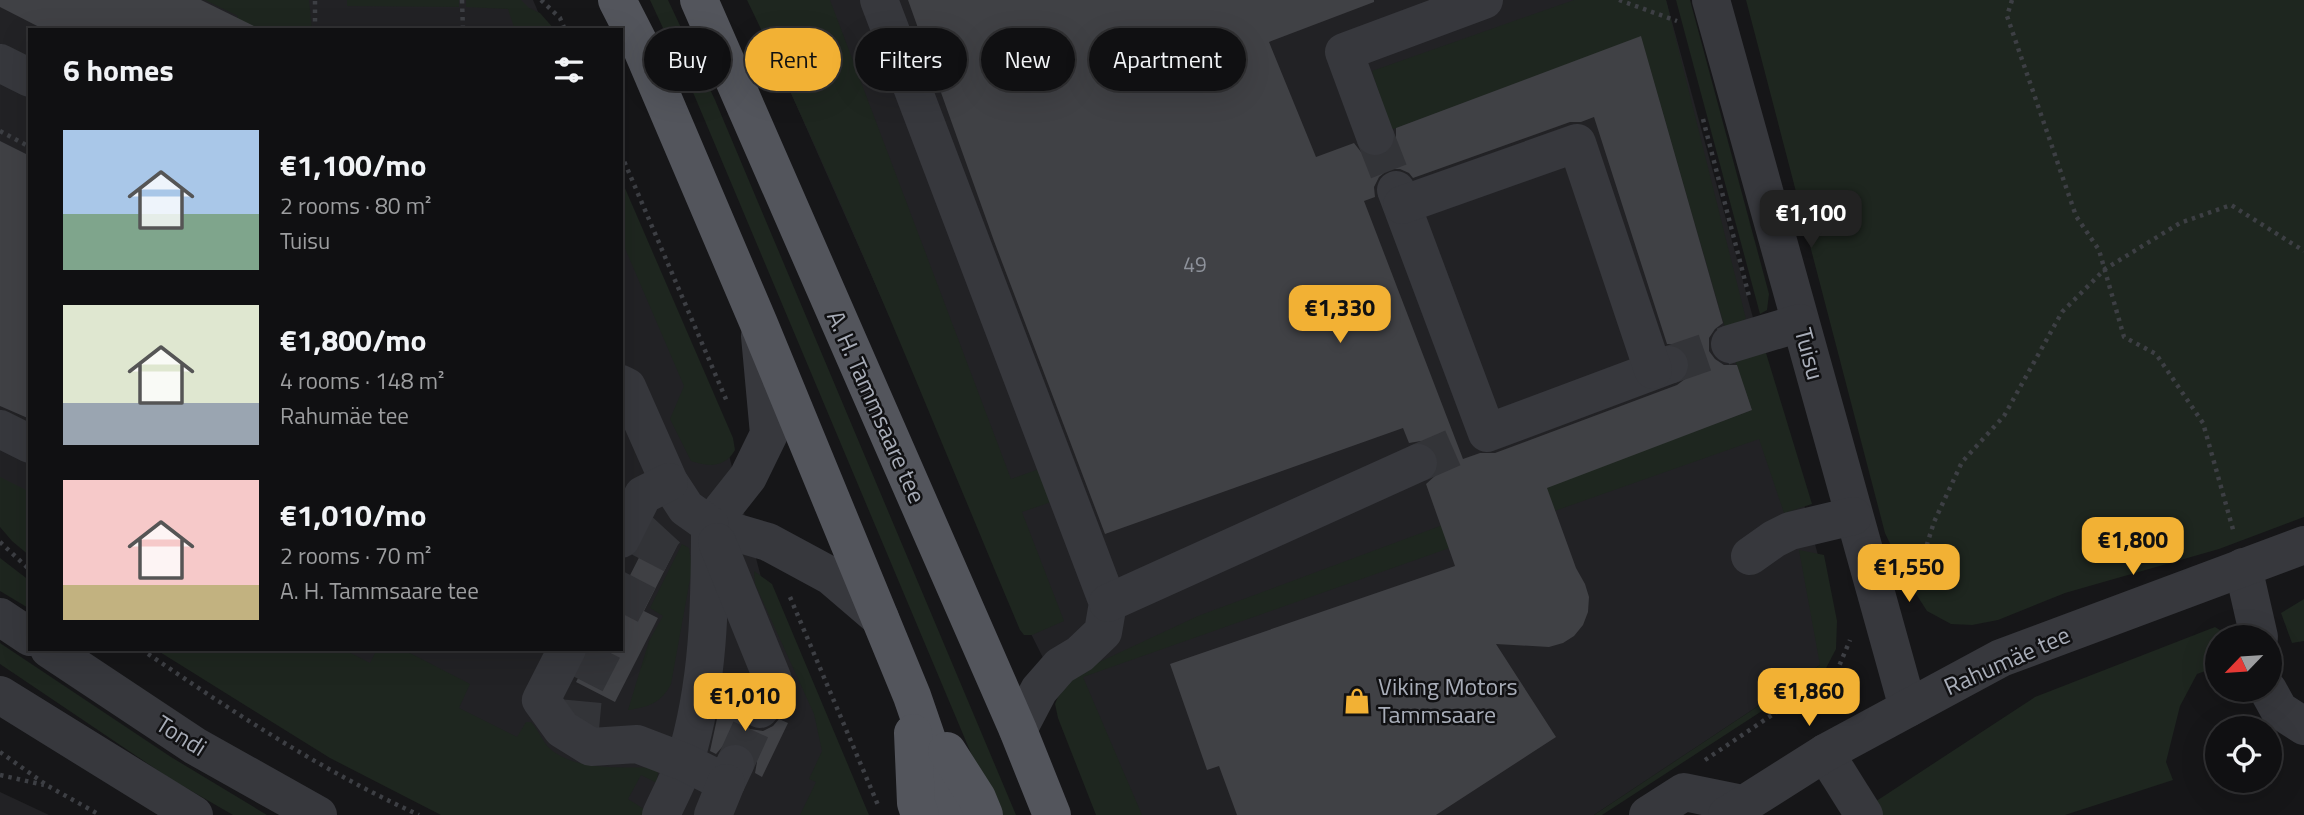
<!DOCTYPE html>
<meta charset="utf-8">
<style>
body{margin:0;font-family:"Titillium Web",sans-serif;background:#1e1e20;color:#f1f3f6;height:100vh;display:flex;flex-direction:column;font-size:26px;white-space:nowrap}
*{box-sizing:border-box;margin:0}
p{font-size:23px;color:#9c9d9f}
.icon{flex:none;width:38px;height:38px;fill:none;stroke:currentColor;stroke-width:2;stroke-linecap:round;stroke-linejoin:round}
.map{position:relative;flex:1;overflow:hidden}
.panel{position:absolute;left:28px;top:28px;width:595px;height:623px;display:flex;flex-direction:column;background:#101012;border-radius:0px;box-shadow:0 7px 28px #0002,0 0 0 2px #303032}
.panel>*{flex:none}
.top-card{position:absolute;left:644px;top:28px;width:665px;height:63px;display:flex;gap:14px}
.needle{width:46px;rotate:245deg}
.fabs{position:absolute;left:2205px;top:625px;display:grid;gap:14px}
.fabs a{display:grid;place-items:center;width:77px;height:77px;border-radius:50%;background:#101012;box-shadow:0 7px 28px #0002,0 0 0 2px #303032;font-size:35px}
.price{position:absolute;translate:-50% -60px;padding:0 16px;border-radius:14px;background:#f2b134;color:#111;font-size:23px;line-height:46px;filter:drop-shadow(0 2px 4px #0008)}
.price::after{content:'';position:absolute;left:50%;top:42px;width:21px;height:16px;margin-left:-10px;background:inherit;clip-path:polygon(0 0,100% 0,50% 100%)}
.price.active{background:#222;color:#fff}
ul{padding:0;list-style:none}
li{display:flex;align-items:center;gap:21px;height:175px;padding:0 35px}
li span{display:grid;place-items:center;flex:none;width:196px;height:140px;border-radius:0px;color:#555}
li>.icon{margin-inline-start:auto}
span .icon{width:84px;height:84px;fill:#fffc;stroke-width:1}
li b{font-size:30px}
h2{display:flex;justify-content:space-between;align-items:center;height:84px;padding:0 35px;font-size:30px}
.pill{padding:0 24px;border-radius:32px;background:#101012;box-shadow:0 7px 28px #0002,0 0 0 2px #303032;font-size:24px;line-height:63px}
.pill.active{background:#f2b134;color:#111}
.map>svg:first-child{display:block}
.built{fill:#222225}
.green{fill:#1e261f}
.building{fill:#404145;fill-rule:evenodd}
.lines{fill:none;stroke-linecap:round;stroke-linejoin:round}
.minor-tunnel{stroke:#333438;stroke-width:38;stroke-dasharray:38 19;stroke-linecap:butt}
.path{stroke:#3d3f44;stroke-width:4.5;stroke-dasharray:3.5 5;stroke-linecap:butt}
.minor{stroke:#37383d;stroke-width:38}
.major{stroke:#53555c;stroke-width:38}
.labels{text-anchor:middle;stroke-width:5;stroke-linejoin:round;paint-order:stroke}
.number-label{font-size:21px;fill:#8e929b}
.street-label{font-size:24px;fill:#a8adb8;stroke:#111113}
.poi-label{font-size:24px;fill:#a8adb8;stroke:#111113;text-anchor:start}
</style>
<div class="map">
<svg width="2304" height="815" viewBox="0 0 2304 815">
<rect width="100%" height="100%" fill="#161618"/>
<g class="built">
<path d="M0,0H533L546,30H30V520L0,501Z"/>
<path d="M750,0H1666L1827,588L1820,665L1594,815H1122L1021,614Z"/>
<path d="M621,202L725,440L762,581L849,787L824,815H498L235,649H621Z"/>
<path d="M0,792L49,815H0Z"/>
</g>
<g class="green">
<path d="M205,0H309L312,30L233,28L238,16Z"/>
<path d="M347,0H459V7L347,6Z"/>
<path d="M466,0H521L529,8L540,13L555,30H515L508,9L466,7Z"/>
<path d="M650,0H668L715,100L1016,815H997L695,97Z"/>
<path d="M747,0H830L1011,479L1042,468L1054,501L1022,512L1064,621L1032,635H1024L1020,630C931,419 847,206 747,0Z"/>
<path d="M1574,0H1666L1746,319L1725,328L1641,37L1391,130L1372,71Z"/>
<path d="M1676,0H1690L1769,294L1767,310L1760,314Z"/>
<path d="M1746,0H2304V517L2219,549L2065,593L1998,620L1972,625L1951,624L1927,611L1907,580L1885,533Z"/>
<path d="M621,179L733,438L735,450C725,468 708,467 691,461L670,419L684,386L621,239Z"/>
<path d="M1766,353L1812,504L1784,513L1759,439L1083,677L1142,815H1096L1058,718L1055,704L1058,697L1080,671L1198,616L1752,410L1734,358Z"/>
<path d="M0,477L30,492V556L12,541L0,527Z"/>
<path d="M682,544L689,548L692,568L671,684C661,703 649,707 628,710L649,641L663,616L650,608Z"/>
<path d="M1799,550L1824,555L1837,621L1836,649L1825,670L1602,815H1594L1820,665Z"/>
<path d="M0,558L30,581V609L0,591Z"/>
<path d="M754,571L772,584L869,815H800L816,782L809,779L822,751L814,714L755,584Z"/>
<path d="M2304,599V641L2292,643L2281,613Z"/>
<path d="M2215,627L2231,637H2217V667L2197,674L2180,706L2166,762L2173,780L2065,815H1855L2035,697Z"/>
<path d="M0,643L171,757L267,815H233L169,778L0,664Z"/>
<path d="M155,649H343L370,663L377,649H402L470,684L459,708L517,737L526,722H531C539,730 544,746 554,752C584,772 621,766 655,768L658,772L657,783L641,775L628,799L647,811L644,815H441L330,758Z"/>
</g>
<g class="building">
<path d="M0,0H201L262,30H45L0,7Z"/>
<path d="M908,0H1374V2L1269,42L1316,157L1354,143L1361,152L1371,157L1383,156L1391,150L1396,140V128L1641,36L1723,323L1715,329L1709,338V351L1715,359L1724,365H1737L1752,410L1547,488L1576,568L1585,584L1589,597L1588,612L1583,625L1574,636L1563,643L1549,647L1496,644L1556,737L1436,815H1237L1219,766L1207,770L1170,664L1455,566L1426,484L1436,475L1440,464L1438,455L1430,445L1421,441L1409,443L1403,428L1105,534L994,241ZM1594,117L1667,344H1673L1683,349L1690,358V369L1685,379L1677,385L1495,453H1480L1463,459L1364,201L1375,197L1374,187L1379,177L1389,169H1400L1409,173L1413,178L1570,122H1581Z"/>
<path d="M0,141L30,156V419L0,406Z"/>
<path d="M653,530L679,542L644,611L658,618L615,702L576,682L593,649H621V593Z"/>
<path d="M723,691L740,699L738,712L743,722L750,729L763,731L773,726L779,719L788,723L762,777L755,773L757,762L753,751L745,745L733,742L723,746L716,754L710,751Z"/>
</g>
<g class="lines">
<g class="minor-tunnel">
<path d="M1375,136L1396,190"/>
<path d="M1669,365L1730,344"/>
<path d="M1418,463L1457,446"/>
<path d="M621,613L662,534L686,508"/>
<path d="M579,739L584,686L603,649"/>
<path d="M735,764L760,709"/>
</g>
<g class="path">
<path d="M462,0L463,30"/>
<path d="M541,0L560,18L565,30"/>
<path d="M1619,0L1677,21"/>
<path d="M2012,0L2007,16L2076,216L2099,250L2124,337L2156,354L2203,423L2234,533"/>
<path d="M315,30V0"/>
<path d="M1703,119L1750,300"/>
<path d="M0,131L30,147"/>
<path d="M621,154L728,404"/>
<path d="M0,542L30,570"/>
<path d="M1914,586L1934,522L1962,462L2004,416L2062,312L2105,269L2180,223L2231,205L2304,251"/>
<path d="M790,597L878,805"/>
<path d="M141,649C230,710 320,770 419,815"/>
<path d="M1819,706L1809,690L1837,671L1850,640"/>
<path d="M0,752L48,786L100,815"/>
<path d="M1705,760L1809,690"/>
<path d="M0,775L44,785"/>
</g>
<g class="minor">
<path d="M879,0L1108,603L1103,632L1080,654L1060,666L1039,690L1018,730"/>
<path d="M1711,0L1908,708"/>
<path d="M0,63L30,78"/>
<path d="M1375,136L1344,52L1484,0"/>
<path d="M1396,190L1487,433L1669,365"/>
<path d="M1402,205L1577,143L1653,370"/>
<path d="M760,336L769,434L748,477L710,525L768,542L831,576L880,618"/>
<path d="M1730,344L1800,323"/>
<path d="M621,384L627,387L669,482L686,508L710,525C710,604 709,684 685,761C679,779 669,797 661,815"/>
<path d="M0,429L30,444"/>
<path d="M621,539L643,495L669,482"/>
<path d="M717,542L773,680L760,709"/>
<path d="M1750,556L1774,539L1790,531L1853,516"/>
<path d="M2243,567L2259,637"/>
<path d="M1108,603L1418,463"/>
<path d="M0,617L30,637"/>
<path d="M49,649L195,746L318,815"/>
<path d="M567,649L541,700L562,729L591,747L637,744L684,762L726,783L735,764"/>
<path d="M2268,690L2279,710L2304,726"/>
<path d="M0,695L194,815"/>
<path d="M1825,753L1864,815"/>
<path d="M713,815L726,783"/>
<path d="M1648,815L1684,792L1743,804"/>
<path d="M1727,815L1825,753L2001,658L2304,545"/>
</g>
<g class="major">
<path d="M617,0L641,47L759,324L912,696L953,815"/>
<path d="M699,0L1018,730L1052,815"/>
<path d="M913,733L916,803L920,815"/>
<path d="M947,751L977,798L984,815"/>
</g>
</g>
<defs>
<g id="shop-bare" transform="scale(2.1)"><path d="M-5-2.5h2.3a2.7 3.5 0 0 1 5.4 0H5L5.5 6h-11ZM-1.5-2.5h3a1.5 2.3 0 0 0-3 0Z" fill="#f2b134" stroke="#111113" stroke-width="2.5" paint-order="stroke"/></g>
</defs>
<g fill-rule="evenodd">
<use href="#shop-bare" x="1357" y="701"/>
</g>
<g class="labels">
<g class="number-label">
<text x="1195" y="272">49</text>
</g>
<g class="street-label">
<text transform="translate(1809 354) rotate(75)" y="8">Tuisu</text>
<text transform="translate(876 407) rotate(66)" y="8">A. H. Tammsaare tee</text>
<text transform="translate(2007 661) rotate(-24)" y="8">Rahumäe tee</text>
<text transform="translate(181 736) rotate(32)" y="8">Tondi</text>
</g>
<g class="poi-label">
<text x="1378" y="695">Viking Motors<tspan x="1378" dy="28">Tammsaare</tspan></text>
</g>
</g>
</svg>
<div class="fabs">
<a><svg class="needle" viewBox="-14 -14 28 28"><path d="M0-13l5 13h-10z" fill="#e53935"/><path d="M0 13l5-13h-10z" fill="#9c9d9f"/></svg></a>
<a><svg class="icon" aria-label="locate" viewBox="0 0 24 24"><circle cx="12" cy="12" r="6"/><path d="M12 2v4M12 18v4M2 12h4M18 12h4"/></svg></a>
</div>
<b class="price active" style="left:1811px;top:250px">€1,100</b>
<b class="price" style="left:1340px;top:345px">€1,330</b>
<b class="price" style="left:2133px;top:577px">€1,800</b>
<b class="price" style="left:1909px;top:604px">€1,550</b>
<b class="price" style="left:1809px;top:728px">€1,860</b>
<b class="price" style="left:745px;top:733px">€1,010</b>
<div class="top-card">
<a class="pill">Buy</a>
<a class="pill active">Rent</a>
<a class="pill">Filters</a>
<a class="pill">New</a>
<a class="pill">Apartment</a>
</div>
<section class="panel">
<h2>6 homes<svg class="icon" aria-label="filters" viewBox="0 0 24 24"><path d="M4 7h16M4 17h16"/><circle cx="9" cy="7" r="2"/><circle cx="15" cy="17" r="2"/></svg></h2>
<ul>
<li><span style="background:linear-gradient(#a9c7e8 60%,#7fa58c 0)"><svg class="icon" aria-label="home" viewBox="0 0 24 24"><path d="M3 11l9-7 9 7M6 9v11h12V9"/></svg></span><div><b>€1,100/mo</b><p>2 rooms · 80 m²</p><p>Tuisu</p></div></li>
<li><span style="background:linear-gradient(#dfe7d0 70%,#9aa5b1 0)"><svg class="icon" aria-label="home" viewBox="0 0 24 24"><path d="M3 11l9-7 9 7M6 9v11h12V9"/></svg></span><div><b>€1,800/mo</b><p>4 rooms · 148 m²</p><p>Rahumäe tee</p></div></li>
<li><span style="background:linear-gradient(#f6c9c9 75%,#c2b280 0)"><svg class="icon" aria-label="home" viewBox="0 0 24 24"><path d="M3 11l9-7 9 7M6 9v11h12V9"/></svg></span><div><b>€1,010/mo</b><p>2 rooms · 70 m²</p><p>A. H. Tammsaare tee</p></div></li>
</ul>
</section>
</div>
